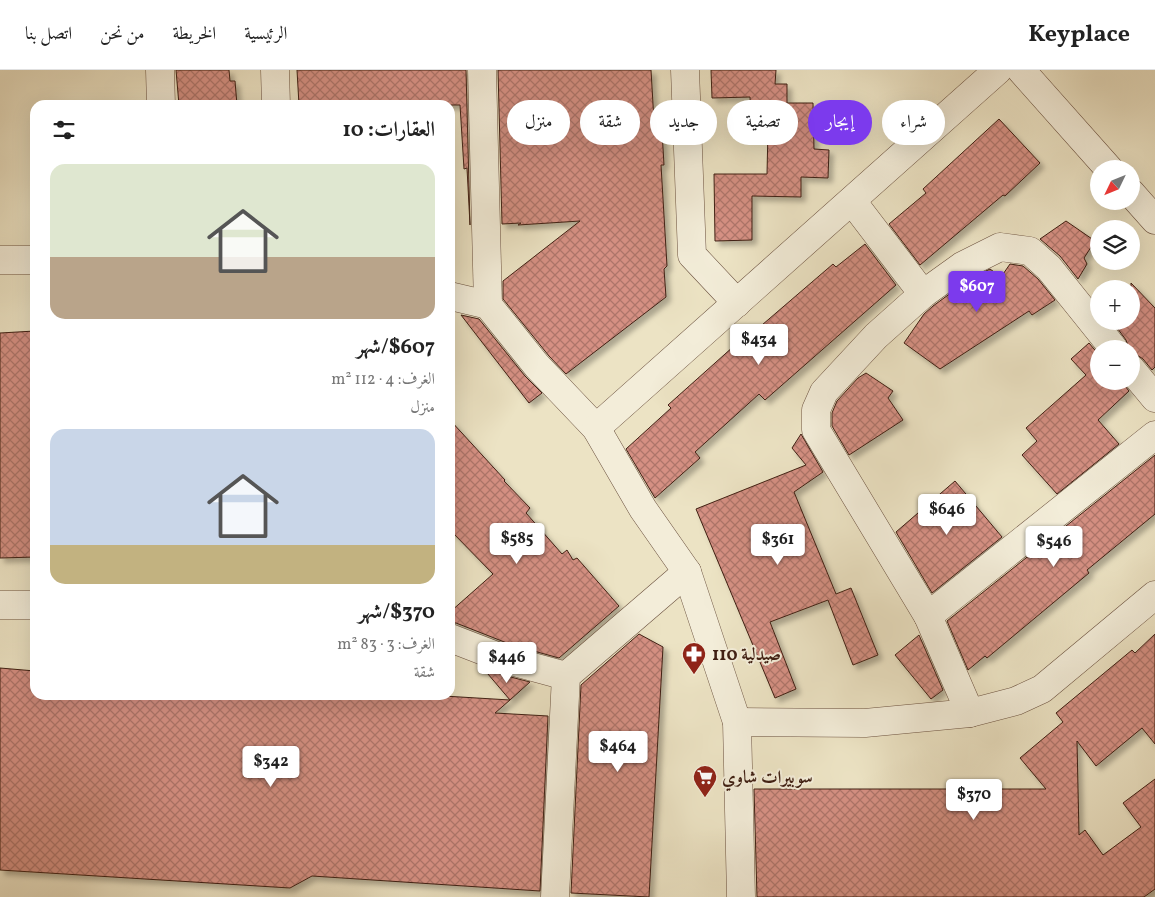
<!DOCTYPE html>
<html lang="ar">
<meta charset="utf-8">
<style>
body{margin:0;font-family:Vollkorn,Amiri,serif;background:#f6f6f6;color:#222;direction:rtl;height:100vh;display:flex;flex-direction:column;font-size:19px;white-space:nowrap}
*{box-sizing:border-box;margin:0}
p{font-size:16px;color:#767676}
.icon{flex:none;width:28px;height:28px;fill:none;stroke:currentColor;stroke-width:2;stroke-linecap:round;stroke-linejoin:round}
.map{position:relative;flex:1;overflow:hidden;direction:ltr}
.side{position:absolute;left:30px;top:30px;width:425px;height:600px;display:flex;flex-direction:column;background:#fff;border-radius:15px;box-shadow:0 5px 20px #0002;direction:rtl}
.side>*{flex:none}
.hud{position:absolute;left:470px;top:30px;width:475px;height:45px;direction:rtl;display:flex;gap:10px}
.needle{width:32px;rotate:227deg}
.buttons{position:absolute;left:1090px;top:90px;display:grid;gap:10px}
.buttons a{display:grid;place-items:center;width:50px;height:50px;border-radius:50%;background:#fff;box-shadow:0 5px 20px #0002;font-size:25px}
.price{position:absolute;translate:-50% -42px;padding:0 11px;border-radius:5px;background:#fff;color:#222;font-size:16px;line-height:32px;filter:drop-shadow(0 1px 2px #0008)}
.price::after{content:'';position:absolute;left:50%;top:30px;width:15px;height:11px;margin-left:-8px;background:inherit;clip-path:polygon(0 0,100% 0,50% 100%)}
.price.on{background:#7c3aed;color:#fff}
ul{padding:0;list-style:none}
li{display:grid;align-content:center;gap:10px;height:265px;padding:0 20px}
li span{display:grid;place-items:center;height:155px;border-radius:15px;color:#555}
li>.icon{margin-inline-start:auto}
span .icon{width:90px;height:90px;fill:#fffc;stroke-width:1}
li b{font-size:21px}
h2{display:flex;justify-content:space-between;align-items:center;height:60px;padding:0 20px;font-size:21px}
.chip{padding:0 18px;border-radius:22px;background:#fff;box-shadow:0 5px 20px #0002;font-size:18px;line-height:45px}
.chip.on{background:#7c3aed;color:#fff}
header{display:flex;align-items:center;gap:30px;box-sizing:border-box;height:70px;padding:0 25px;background:#fff;border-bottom:1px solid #e0e0e0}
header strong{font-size:24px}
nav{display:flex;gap:28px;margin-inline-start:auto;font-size:18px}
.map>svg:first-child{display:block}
.building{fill:url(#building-cross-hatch);stroke:#402013;filter:url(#shadow)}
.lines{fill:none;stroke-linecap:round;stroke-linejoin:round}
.minor-casing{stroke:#6b513f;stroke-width:29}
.minor{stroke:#f3edd9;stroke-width:28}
.labels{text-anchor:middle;stroke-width:4;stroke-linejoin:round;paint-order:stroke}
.poi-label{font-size:18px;font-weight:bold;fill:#402013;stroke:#f3edd9;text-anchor:start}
</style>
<header>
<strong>Keyplace</strong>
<nav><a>الرئيسية</a><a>الخريطة</a><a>من نحن</a><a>اتصل بنا</a></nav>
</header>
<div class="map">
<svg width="1155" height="827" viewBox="0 0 1155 827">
<defs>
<pattern id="building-cross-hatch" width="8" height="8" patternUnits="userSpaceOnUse" patternTransform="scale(1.25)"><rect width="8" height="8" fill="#d59083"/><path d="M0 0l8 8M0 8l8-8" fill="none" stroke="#ae756a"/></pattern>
<filter id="shadow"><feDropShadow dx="4.5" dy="4.5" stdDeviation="2.5" flood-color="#0004"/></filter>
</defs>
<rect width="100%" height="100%" fill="#ece3c4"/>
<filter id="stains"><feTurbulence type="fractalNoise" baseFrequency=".004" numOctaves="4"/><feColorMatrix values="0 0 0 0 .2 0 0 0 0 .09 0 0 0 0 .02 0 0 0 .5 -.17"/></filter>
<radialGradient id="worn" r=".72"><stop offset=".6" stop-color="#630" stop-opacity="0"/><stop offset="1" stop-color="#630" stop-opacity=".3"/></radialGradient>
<g class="building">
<path d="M176,0H229L230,11H235L237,35H179Z"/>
<path d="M297,0H466L470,155L467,98L464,99L460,35H299Z"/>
<path d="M498,0H651L654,51L662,61L664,95H661L667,196L664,199L666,227L566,304L549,286L503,229V211L580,151L518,155L521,153L502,154Z"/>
<path d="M711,0H776L775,14H787V33H813L814,79L829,80L828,108L801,107V127L752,126V170L715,171L714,104H767L768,59H751L750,27L712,28Z"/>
<path d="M999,49L1040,93L1005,126L1003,125L920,195L889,154L926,123L923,119Z"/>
<path d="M1066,151L1095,171L1084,188L1087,194L1078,209L1060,186L1040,169Z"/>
<path d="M865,174L896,215L765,330L759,324L695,382L700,388L655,428L626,379L671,338L668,335L753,259L755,261L833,194L836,197Z"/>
<path d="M1010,194L1023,196L1038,209L1055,230L1032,245L1029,241L940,299L904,273L924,244L933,236L970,209L990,199L1001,207Z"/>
<path d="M1131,213L1155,238V297L1152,300L1143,289L1137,285L1131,284V279H1129L1126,270L1112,251H1131Z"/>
<path d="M461,245L479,249L525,306L542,323L529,333Z"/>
<path d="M35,261V487L0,488V263Z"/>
<path d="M1089,273L1099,285V311H1121L1129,321L1098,350L1119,374L1057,424L1022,385L1037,371L1026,358L1086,305L1071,289Z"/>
<path d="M866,303L893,321L888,328L903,350L849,385L832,356V343L837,331L858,308Z"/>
<path d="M450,350L505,410L504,411L530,438L526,443L562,484L567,480L573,490L577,488L619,536L559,588L512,575L456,553H450V542L493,504L450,460Z"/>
<path d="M801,364L823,402L794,422L836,524L851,518L878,585L853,595L828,530L770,552L796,619L775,628L696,439L806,395L792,378Z"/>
<path d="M1155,385V444L1087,500L1089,503L987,588L985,586L968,600L947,551Z"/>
<path d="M955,411L1002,467L932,523L896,462Z"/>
<path d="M639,564L663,577L649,827L571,823L581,615Z"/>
<path d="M1155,564V674L1142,658L1096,696L1077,671L1079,765L1085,760L1103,785L1141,757L1123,733L1155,709V819L1144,827H757L754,719H1046L1020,688L1063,652L1056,643L1132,580L1135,583Z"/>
<path d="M919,565L943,620L931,629L895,585Z"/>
<path d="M482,597L503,605L530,612L510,630Z"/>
<path d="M0,598L35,601V625H427L510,630L495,643L548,646L540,821L312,806L290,818L0,800Z"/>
</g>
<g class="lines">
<g class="minor-casing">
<g id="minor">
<path d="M160,0L161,35"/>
<path d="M275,0L276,35"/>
<path d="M482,0L488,235"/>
<path d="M685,0L692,185L737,233"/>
<path d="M1021,0L1109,99"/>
<path d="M1131,123L1155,150"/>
<path d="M852,131L923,224"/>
<path d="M0,190H35"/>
<path d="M450,226L488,235L537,296L596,358L643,439L687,502L737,652L741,827"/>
<path d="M1114,279L1049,198L1030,181L1000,177L962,196L923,224L876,266L824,322L816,340V360L928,546L1155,365"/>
<path d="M1131,299L1155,328"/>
<path d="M596,358L998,0"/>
<path d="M0,535H35"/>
<path d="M928,546L970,643"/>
<path d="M450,568L507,590L566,606"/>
<path d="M737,652L865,653L970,643L1016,631L1042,619L1155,525"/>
<path d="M555,827L566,606L687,502"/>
</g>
</g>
<use href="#minor" class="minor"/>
</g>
<defs>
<g id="pharmacy-pin" transform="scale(1.25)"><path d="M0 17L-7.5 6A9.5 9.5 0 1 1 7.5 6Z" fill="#8f2418" stroke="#f3edd9"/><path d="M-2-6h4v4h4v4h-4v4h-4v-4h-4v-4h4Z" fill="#fff"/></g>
<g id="supermarket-pin" transform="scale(1.25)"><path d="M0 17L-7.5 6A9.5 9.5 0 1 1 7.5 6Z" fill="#8f2418" stroke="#f3edd9"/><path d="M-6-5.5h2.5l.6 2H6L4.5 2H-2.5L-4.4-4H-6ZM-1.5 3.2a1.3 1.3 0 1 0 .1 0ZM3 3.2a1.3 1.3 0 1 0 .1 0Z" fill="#fff"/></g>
</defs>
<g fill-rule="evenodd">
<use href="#pharmacy-pin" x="694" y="584"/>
<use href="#supermarket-pin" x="705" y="707"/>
</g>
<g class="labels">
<g class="poi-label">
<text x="712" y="590">صيدلية 110</text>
<text x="722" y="713">سوبيرات شاوي</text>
</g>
</g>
<rect width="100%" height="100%" filter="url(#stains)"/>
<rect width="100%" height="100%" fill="url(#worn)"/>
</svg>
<div class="buttons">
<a><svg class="needle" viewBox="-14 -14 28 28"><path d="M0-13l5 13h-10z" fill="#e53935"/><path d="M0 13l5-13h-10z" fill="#767676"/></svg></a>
<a><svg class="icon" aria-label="layers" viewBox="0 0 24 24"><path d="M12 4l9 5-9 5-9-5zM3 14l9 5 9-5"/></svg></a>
<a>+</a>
<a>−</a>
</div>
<b class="price on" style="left:977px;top:243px">$607</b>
<b class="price" style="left:759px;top:296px">$434</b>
<b class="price" style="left:947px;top:466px">$646</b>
<b class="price" style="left:517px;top:495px">$585</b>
<b class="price" style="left:778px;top:496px">$361</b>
<b class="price" style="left:1054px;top:498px">$546</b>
<b class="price" style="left:507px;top:614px">$446</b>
<b class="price" style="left:618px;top:703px">$464</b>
<b class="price" style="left:271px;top:718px">$342</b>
<b class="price" style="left:974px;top:751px">$370</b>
<div class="hud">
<a class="chip">شراء</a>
<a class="chip on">إيجار</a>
<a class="chip">تصفية</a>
<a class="chip">جديد</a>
<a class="chip">شقة</a>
<a class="chip">منزل</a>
</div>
<section class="side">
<h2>العقارات: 10<svg class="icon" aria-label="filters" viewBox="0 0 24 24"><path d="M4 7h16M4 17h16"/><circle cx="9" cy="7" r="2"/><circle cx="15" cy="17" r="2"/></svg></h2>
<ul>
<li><span style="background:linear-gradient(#dfe7d0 60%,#b9a48a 0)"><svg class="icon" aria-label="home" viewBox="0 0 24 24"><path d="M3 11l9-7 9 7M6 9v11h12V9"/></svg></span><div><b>$607/شهر</b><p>الغرف: 4 · 112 m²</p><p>منزل</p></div></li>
<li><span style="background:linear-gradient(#c9d6e8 75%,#c2b280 0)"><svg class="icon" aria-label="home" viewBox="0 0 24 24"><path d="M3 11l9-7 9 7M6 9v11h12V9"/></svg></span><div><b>$370/شهر</b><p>الغرف: 3 · 83 m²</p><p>شقة</p></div></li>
</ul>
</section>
</div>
